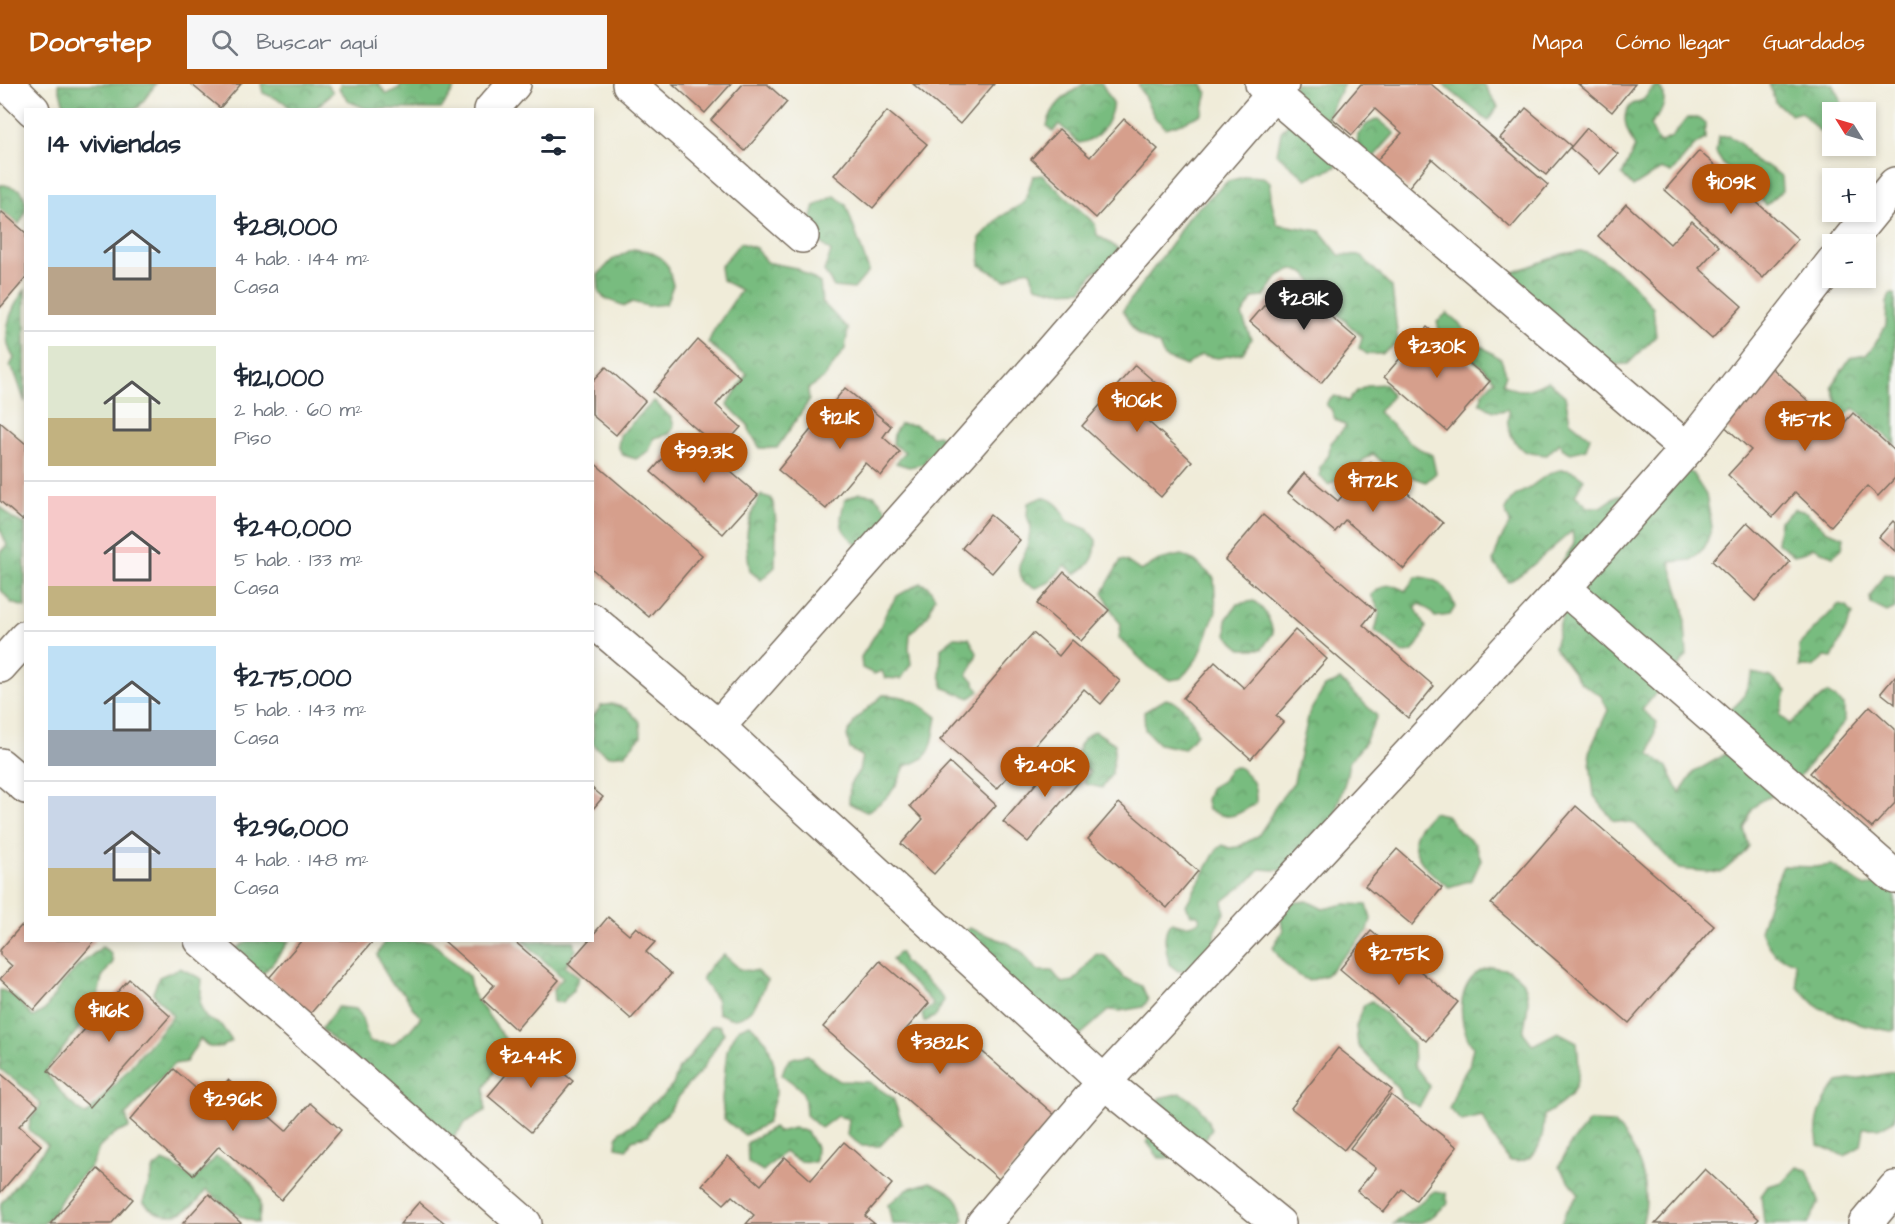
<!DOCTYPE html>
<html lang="es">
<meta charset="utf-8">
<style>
body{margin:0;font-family:"Architects Daughter",sans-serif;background:#f6f6f7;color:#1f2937;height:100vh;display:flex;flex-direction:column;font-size:22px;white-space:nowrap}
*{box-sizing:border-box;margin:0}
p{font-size:20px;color:#747a83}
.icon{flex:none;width:33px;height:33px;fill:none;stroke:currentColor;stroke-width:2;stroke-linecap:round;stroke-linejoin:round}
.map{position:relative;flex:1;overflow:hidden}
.sheet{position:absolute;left:24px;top:24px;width:570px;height:834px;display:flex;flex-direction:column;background:#fff;border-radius:0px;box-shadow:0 3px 9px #0003}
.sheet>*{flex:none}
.needle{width:39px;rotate:307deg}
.fabs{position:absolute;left:1822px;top:18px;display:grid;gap:12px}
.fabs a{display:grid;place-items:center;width:54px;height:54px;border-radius:0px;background:#fff;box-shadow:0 3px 9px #0003;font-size:30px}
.price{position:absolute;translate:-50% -51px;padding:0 14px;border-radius:21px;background:#b45309;color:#fff;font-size:20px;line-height:39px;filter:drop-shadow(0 2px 3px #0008)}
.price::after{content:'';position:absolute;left:50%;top:36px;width:18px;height:14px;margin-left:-9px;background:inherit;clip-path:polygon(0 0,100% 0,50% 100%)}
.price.selected{background:#222;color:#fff}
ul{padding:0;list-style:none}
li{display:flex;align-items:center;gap:18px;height:150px;padding:0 24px}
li+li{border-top:2px solid #e0e1e3}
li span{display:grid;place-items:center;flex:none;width:168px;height:120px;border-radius:0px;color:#555}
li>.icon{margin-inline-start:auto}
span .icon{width:72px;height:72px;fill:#fffc;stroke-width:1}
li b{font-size:26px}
h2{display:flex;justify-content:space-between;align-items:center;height:72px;padding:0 24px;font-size:26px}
header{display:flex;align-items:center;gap:36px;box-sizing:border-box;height:84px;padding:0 30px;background:#b45309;color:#fff}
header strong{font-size:28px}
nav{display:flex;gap:33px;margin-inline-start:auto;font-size:21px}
.search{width:420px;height:54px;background:#f6f6f7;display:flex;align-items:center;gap:15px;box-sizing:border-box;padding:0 21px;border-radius:0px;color:#747a83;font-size:22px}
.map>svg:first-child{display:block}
.forest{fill:url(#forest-crowns);stroke:#5a734e;stroke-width:1.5}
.building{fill:#d69f8c}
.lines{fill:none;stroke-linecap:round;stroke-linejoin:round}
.minor-casing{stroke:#7a6e5f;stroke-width:36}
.minor{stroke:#fff;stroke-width:33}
</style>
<header>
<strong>Doorstep</strong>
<div class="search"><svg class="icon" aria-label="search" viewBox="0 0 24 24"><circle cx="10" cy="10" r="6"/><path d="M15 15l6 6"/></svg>Buscar aquí</div>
<nav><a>Mapa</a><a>Cómo llegar</a><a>Guardados</a></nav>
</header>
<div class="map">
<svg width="1895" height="1140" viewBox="0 0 1895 1140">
<defs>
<pattern id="forest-crowns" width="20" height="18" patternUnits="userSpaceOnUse" patternTransform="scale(1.5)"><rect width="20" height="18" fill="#78bc7f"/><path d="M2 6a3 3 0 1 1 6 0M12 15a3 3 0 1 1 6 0" fill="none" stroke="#649967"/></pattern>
</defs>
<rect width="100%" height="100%" fill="#f6f6f2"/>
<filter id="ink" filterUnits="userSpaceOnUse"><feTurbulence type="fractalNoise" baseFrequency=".0167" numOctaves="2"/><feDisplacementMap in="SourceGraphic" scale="12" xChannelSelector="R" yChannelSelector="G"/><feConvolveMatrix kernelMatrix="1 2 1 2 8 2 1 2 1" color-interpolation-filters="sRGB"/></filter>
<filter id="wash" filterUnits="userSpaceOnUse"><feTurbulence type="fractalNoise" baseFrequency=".008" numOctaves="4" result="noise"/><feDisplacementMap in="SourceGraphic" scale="24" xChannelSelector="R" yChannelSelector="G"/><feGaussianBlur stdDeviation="1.35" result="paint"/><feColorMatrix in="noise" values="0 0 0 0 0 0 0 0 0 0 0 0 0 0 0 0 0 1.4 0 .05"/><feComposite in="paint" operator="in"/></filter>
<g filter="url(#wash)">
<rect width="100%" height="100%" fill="#f0ecd9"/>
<g class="forest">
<path d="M58,0H156L139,23L135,25H94L64,21Z"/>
<path d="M261,0H327L333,8L316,24L290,25L284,18L263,9Z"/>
<path d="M340,0H378L387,10L399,4L401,0H450L455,4L441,25H367L350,18L339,5Z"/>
<path d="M1084,0H1102L1113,19C1110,39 1100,56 1079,59L1059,40L1053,48L1047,42C1052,20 1066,11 1084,0Z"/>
<path d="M1138,0H1202L1207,8L1202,30L1182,39L1166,44L1155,34Z"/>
<path d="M1294,0H1344L1327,33L1339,54L1336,83L1306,95L1277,70L1281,48L1293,33Z"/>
<path d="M1442,0H1484L1498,23L1488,37Z"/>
<path d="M1769,0H1833L1840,13L1843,28H1833V48L1823,51L1801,28L1791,31L1775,18Z"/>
<path d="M1657,1L1663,7C1667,21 1660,31 1650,41L1659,59L1672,53L1687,34H1698L1705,40V55L1695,61L1671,89L1661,85L1633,103L1622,91L1635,63C1629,52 1619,33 1630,22C1634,18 1640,18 1644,15C1649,10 1650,4 1657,1Z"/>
<path d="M1378,35L1395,49L1373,74L1357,61L1358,50L1367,40Z"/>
<path d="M1729,52L1743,62L1755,78L1767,82L1781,92L1782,107L1766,121L1754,108L1744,92L1724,82L1716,69L1718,53Z"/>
<path d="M1042,91L1095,140L1097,151L1119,165L1114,181L1094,188L1082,206L1057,207L1036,202L1030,187L1023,186L1005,196L980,181V154L1000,133L1024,119L1033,92Z"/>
<path d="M1248,92L1263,93L1270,98L1271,115L1277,140L1320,147L1339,171L1361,172L1392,203L1398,258L1382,270H1367L1359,264L1362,253C1340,233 1322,216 1307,190L1292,185L1278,192L1264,213L1253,214L1242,231L1251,255L1243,269L1218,274L1201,271L1186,282L1164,273L1159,261C1138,253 1131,245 1123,226L1172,159L1188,133L1228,97Z"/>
<path d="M0,101H5L21,106C28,119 27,129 19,140L0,125Z"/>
<path d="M835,112L846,121L869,187L854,205L834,203L824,187L831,168L822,160L810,139L815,122Z"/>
<path d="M740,159L756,164L766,178L796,184L820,199L822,218L848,245L845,265L823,295L808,305L809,317L777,364H760L750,348L748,341L727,321L747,290L708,259L714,246L741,206L722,196L720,183Z"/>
<path d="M633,165L648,167L660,173L668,182L673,201L666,220L648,222L632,218L625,222L606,215L599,209L598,191L612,176Z"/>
<path d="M1581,167L1600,174L1631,198L1653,224L1656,252L1628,280L1608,281L1507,204L1514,188L1563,170Z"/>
<path d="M25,206V318L16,292L10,282L14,274C0,253 9,226 25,206Z"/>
<path d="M1890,210H1895V360L1854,324L1845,332L1840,328L1832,302L1850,274L1866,271L1874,262L1886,241L1887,219Z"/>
<path d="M1447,229L1459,239L1472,256L1501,275L1506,290L1503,299C1518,311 1532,306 1548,297L1565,312L1570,337L1590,353L1586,365L1571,369L1563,365L1559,359L1547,371C1541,370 1533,370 1527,368C1515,363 1504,342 1509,330L1507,325C1496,330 1490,326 1480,319L1483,308L1495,296L1482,282L1469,274L1439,246L1437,238Z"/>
<path d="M1385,300L1392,312L1378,328L1414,362L1432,371L1436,389L1426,398L1412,393L1400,383H1388L1373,370L1364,375L1358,385L1328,401L1320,392V383L1329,371L1330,360L1346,342L1335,335L1331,325L1326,321L1329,315L1335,312L1348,317L1357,307L1369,301Z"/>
<path d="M654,317L672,335L674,343L669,350L654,354L649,367L636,375L623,371L618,362L620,351Z"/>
<path d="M900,340L916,341L932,352L938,351L946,357L951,371L937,375L927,372L924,380L909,383L896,379L905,368L893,360L894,349Z"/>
<path d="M1677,383L1692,389L1706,411L1712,443L1705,463L1691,476L1670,478L1684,525L1687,572L1642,626L1657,638L1650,670L1667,683L1680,709L1694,688L1721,673L1740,656L1724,641L1732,625L1742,615L1753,589L1771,593L1786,607L1780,631L1790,640L1827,609L1844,621V638L1790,704L1760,717L1752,726L1744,745L1749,762L1743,770L1721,789L1679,785L1635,740L1613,736L1594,712L1589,668L1608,626L1601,612L1580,598L1554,563L1564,525L1562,478L1574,460L1572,447L1526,487L1509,498L1493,478L1500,457L1510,439L1505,426C1516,406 1518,413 1533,401C1551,387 1565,378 1584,395L1575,411L1588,423H1601L1616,413L1646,403Z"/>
<path d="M859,409L874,411L886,424L889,435L860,463C840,447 837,441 845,416Z"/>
<path d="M761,411L771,414C779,431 775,463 775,483L761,496L750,487C745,457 744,438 761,411Z"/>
<path d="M1043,413C1056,417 1062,424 1067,437L1087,445L1096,456C1096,473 1091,482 1075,490L1065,481L1050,498L1036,504L1022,498L1019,481L1027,464L1031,443L1027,432L1028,419Z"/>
<path d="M0,422L13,435L24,440L25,439V523L12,519L0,505V468L7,461L0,445Z"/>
<path d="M1794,425L1806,428L1825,446L1844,453L1842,464L1833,472L1813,463L1806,468L1794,471L1777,458L1780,437Z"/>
<path d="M1181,471L1195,477L1214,494L1216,527L1199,572L1182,594L1170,596L1151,585L1119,554L1121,540L1116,534L1103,508L1121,476L1126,477L1141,487L1159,476Z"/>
<path d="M1884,490L1895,491V524L1887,528L1871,520L1870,513Z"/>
<path d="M1416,493C1436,492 1449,504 1455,523L1450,531L1435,533L1429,526L1420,520L1415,523L1426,543L1422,554L1412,568L1403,569L1375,547L1380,527L1371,511C1384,500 1390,498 1405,507Z"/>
<path d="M920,499L928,502L935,513L928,531L910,550L909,564L911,580L901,595L885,594L882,587L874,590L862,584L861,573L880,543L887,527L897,512Z"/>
<path d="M1254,517C1265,526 1270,534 1273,549L1262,565H1241L1227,551L1226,536L1237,520Z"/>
<path d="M1838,521L1847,523L1853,530L1832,574L1825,573L1813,583H1800L1799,561Z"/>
<path d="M955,553L969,554L977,569L972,583L967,591L973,596L979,607L970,614L944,604L940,591L941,564Z"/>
<path d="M1340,596L1377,632L1364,660L1349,678L1346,695L1337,722L1335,745L1294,787L1260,785L1250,796L1223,817L1225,829L1216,844L1213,875L1200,888L1178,887L1169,880C1167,866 1160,848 1172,838C1183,842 1191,843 1200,836L1198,831H1191L1186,821L1217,765L1223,761L1229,764L1238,763L1258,752L1268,737L1276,721L1294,698L1309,629L1325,603Z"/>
<path d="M883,611C907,611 918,618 937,633C932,659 935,674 905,682C896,705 888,716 866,728L849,719L850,700L859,687L862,672L850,665L847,651L856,635Z"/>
<path d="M1166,615C1183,619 1192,633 1197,649L1184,665L1159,660L1145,646L1144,628Z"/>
<path d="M612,620L627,625L640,638L641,652L625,670L609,672L596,664L593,659V633L601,622Z"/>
<path d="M1095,647L1115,660L1112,689L1102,704L1085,700V695L1090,688L1077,677C1077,663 1082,653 1095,647Z"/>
<path d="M1238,683C1254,694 1256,701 1256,719C1235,732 1231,737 1208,726L1206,716L1210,704L1222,697L1230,684Z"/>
<path d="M1432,728L1446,731L1459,747L1475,760L1481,776L1472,796L1449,803C1434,792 1409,773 1415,751C1416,744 1427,735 1432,728Z"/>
<path d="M1832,781L1865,803L1895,794V946L1891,947L1862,941L1818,923L1797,902L1795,878L1775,871L1760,847L1771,810L1783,782L1815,783Z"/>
<path d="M1307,817L1323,825L1345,820L1367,821L1371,835L1368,847L1326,891L1309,897C1293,889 1281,879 1273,863L1283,846L1280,832L1291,819Z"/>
<path d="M969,844L1008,859L1022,868L1037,887H1052L1062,899L1074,897L1096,870L1105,872L1123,893L1142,902L1148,916L1143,923L1120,927L1109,926L1077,954L953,857Z"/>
<path d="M248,857H289L272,880L247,906L233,866Z"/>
<path d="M385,857H431L469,893L472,909L506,956L502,976L485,1003V1027L466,1038L449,1059L321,945L338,923L356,925L361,931L369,958L393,960L410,946L421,933L412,923L405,910L389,897L377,871Z"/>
<path d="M523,857H574L576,866L565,882L579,893L573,906L562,919L554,917L553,905L563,894Z"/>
<path d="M102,863L110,868L113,878L102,893L96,922L45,988L69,1018L86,1031L119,996L173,932L153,909L159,893L180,884L202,895L200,921L206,934L221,941L232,957L222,963H209L200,955L186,978L174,980L126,1031L129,1044L114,1050L99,1064L91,1082L66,1108L54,1128L43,1140H0L1,1119L48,1061L29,1046L30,1036L41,1021L28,1007L0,985V906C14,908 23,923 33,933L45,926L60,902L79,881Z"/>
<path d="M899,869H901L904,878L934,904L944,916L936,932L924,938L922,930L933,921C922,902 901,895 892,875Z"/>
<path d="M724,871L741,886L756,887L767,896C761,912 752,935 732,934C728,934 722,930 718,929L717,917L702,895L710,882Z"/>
<path d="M1491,883C1497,884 1505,884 1510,887C1535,900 1528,926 1523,948L1533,961L1558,948L1577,958C1581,998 1580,1011 1544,1031C1544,1047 1542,1071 1523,1077C1520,1078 1513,1077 1509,1077L1490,1048L1483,1032L1462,1037L1449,1025L1460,996L1469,982L1473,963C1455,938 1456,891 1491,883Z"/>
<path d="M1372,917L1385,929L1413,960L1414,981L1430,1002L1419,1023L1401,1013L1397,1003L1358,962L1356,942L1364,921Z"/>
<path d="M750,940L767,958L774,980L776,1010L767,1039L745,1051L724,1035L722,1015L727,966L738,945Z"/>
<path d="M719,941L724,949L702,986L684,1005L667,1030L656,1038L649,1051L632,1056L627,1065L616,1063L617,1054L621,1047L635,1039L650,1021L662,1013L673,1001L679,984L689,974L711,942Z"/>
<path d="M808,971L819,983L840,997L869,998L893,1014L902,1039L880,1062H862L847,1051L849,1035L837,1032L821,1044L806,1031C805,1005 803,1006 782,991C786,974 791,973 808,971Z"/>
<path d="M1895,988V1035L1879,1044H1864L1861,1062L1844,1072L1818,1061C1814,1033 1821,1020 1838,998Z"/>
<path d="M1181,1009L1198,1021L1212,1044L1194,1075L1159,1074L1147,1058L1159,1014Z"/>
<path d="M1589,1038L1613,1039C1639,1063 1653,1105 1642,1140H1561L1565,1129L1579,1110L1559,1083L1569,1062Z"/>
<path d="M773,1043L778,1048L794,1044L807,1048L816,1063L815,1078L799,1077L784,1068L763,1087L748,1078L747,1059Z"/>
<path d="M216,1073C244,1084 267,1106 258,1139L241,1133L206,1106C188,1133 163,1140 143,1118L154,1084L163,1077L175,1082L194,1096Z"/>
<path d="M1797,1083L1807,1086L1819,1118L1808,1140H1764L1761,1112L1768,1102L1783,1098Z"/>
<path d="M930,1098C952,1109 960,1110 964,1136L960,1140H892L888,1121L907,1105Z"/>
<path d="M1433,1108L1446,1109L1448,1119C1424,1140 1426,1140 1393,1140Z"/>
</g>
<g id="blocks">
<g class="building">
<path d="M191,0H241L220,24Z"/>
<path d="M673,0H731L705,29Z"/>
<path d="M743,0H767L787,18L745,67L711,36Z"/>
<path d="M913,0H994L960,40Z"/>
<path d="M1361,0H1431L1548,101L1511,144L1432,75L1408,104L1376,77L1402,49L1375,25L1352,51L1332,34Z"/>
<path d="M1578,0H1635L1612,28Z"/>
<path d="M1526,24L1571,62L1546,91L1500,54Z"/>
<path d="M887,27L927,60L873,124L834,91Z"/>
<path d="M1124,35L1158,65L1096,134L1031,75L1059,45L1090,73Z"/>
<path d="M1587,44L1618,70L1600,90L1570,64Z"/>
<path d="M1699,67L1798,155L1763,194L1665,106Z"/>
<path d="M1626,120L1670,160L1692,137L1719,162L1699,184L1742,222L1712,255L1598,152Z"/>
<path d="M2,128L26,149V194L0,224V131Z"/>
<path d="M1287,195L1357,255L1321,299L1250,238Z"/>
<path d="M1427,243L1490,297L1447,347L1384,293Z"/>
<path d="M698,256L740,293L716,321L741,343L721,366L653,308Z"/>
<path d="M1135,281L1164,306L1141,331L1192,377L1161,413L1082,342Z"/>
<path d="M606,283L645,317L616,351L592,331V298Z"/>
<path d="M1772,284L1839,345L1853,329L1895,367V394L1878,412L1867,402L1831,442L1795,408L1773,433L1728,391L1751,366L1721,339Z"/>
<path d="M845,304L891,342L883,353L900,368L881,392L865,379L826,425L778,386Z"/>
<path d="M0,338L26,360V432L22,436L0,417Z"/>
<path d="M685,349L758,411L723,450L651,388Z"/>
<path d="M592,377L702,471L649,533L592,485Z"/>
<path d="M1371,378L1443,439L1404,485L1345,436L1335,448L1288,409L1304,389L1338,417Z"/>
<path d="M990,431L1020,456L992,489L962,464Z"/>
<path d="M1263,431L1375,526L1363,541L1434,602L1408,634L1225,476Z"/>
<path d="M1893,437L1895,439V467L1879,453Z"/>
<path d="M1747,438L1790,478L1755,517L1712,477Z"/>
<path d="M1064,488L1109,526L1081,557L1037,520Z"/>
<path d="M1295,546L1327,575L1276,632L1283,638L1251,675L1183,614L1215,578L1244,604Z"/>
<path d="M1033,549L1059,572L1072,556L1120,597L1101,620L1084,605L997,705L940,656Z"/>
<path d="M1895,592V620L1881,609Z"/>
<path d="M1870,622L1895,645V719L1872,744L1810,689Z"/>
<path d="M1062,669L1086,689L1028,758L1003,738Z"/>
<path d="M950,679L996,721L934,790L901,760L923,735L910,722Z"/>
<path d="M592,704L603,713L592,726Z"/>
<path d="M1119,719L1198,787L1167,824L1088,755Z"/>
<path d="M1576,722L1714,842L1629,939L1491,820Z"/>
<path d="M1397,765L1442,804L1412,841L1365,802Z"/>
<path d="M608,833L629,851L636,843L655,858L646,868L671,890L631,935L568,880L589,856H592V852Z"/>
<path d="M21,842L26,845V856H96L34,926L0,895L12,882L0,871V866Z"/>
<path d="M1371,847L1458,918L1426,957L1340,885Z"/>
<path d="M302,856H374L310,930L269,894Z"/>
<path d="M443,856H513L559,896L516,946L482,915L494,901Z"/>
<path d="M880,877L929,919L903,949L936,977L961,949L1057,1033L1001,1097L823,943Z"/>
<path d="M129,895L170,932L90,1023L48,987Z"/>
<path d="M530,962L573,997L531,1048L488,1012Z"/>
<path d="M1338,964L1392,1006L1344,1066L1291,1024Z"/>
<path d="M174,985L210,1017L228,996L286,1047L310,1019L341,1046L281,1116L219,1062L193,1091L130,1036Z"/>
<path d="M0,989L38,1021L19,1042L41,1061L0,1109Z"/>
<path d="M1391,1011L1457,1063L1416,1116L1402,1105L1384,1128L1357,1107L1376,1084L1350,1064Z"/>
<path d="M844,1058L892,1100L865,1132L875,1140H746L754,1131L732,1112L724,1120L702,1101L728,1072L761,1101L785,1073L811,1096Z"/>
<path d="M98,1085L133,1115L111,1140H50Z"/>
<path d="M1705,1085L1759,1135L1754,1140H1655Z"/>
<path d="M209,1110L242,1140L183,1139Z"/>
<path d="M419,1118L446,1140H400Z"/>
</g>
</g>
</g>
<g filter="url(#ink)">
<use href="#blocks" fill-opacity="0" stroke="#7a6e5f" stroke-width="1.5"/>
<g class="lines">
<g class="minor-casing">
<g id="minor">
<path d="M7,0L33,26"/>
<path d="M629,0L802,152"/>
<path d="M1262,0L1687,365"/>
<path d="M491,26L514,0"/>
<path d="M1846,160L1895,100"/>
<path d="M1564,504L1895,793"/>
<path d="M592,536L718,643L1104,998L1279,1140"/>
<path d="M0,582L26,553"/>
<path d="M718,643L1039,281L1282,0"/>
<path d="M0,681L26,703"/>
<path d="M201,856L525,1140"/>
<path d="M983,1140L1104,998L1564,504L1687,365L1833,178"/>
<path d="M1865,1140L1895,1104"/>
</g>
</g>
<use href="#minor" class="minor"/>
</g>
</g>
</svg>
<div class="fabs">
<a><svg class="needle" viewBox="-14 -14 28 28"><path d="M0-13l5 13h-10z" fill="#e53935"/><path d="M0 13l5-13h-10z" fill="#747a83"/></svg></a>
<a>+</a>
<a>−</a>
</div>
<b class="price" style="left:1731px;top:131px">$109K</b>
<b class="price selected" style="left:1304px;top:247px">$281K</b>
<b class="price" style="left:1437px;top:295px">$230K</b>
<b class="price" style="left:1137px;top:349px">$106K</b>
<b class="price" style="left:840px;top:366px">$121K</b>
<b class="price" style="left:1805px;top:368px">$157K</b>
<b class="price" style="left:704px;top:400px">$99.3K</b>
<b class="price" style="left:1373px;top:429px">$172K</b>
<b class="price" style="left:1045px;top:714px">$240K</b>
<b class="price" style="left:1399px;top:902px">$275K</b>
<b class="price" style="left:109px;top:959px">$116K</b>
<b class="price" style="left:940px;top:991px">$382K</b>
<b class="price" style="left:531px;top:1005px">$244K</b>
<b class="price" style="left:233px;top:1048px">$296K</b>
<section class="sheet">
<h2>14 viviendas<svg class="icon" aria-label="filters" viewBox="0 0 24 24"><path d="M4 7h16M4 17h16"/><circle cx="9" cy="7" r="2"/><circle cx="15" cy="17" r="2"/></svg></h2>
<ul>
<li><span style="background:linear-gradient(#bfe0f5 60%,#b9a48a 0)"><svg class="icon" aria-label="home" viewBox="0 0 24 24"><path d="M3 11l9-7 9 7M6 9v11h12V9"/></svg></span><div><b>$281,000</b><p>4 hab. · 144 m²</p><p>Casa</p></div></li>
<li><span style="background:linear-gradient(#dfe7d0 60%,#c2b280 0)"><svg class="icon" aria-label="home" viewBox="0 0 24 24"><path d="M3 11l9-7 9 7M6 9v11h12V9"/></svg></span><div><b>$121,000</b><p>2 hab. · 60 m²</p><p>Piso</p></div></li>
<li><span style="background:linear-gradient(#f6c9c9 75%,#c2b280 0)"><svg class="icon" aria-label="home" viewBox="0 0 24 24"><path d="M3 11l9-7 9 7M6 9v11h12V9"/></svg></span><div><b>$240,000</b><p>5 hab. · 133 m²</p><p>Casa</p></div></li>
<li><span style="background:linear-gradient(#bfe0f5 70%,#9aa5b1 0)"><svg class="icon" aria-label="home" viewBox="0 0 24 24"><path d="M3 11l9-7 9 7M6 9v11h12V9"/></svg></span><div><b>$275,000</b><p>5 hab. · 143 m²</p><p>Casa</p></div></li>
<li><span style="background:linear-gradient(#c9d6e8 60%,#c2b280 0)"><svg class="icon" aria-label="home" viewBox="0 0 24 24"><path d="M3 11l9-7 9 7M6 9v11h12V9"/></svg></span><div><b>$296,000</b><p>4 hab. · 148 m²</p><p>Casa</p></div></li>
</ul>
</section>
</div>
